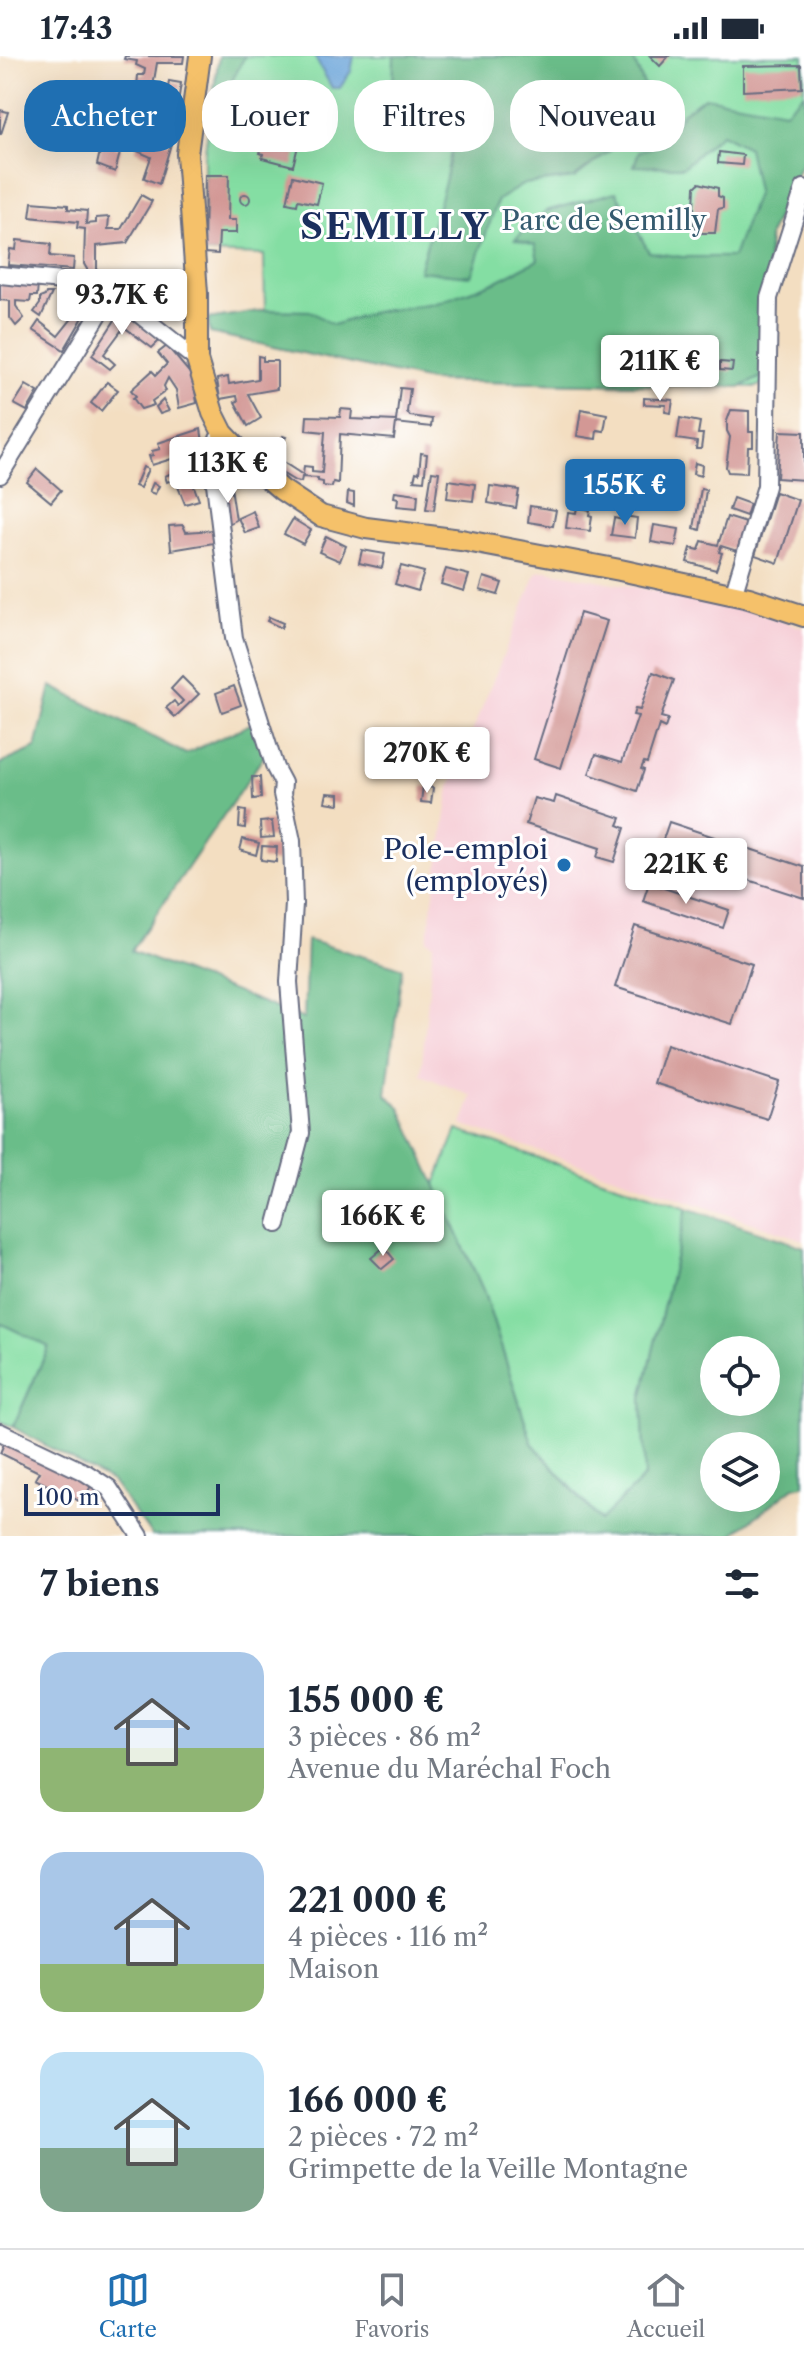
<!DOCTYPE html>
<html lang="fr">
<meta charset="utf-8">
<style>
body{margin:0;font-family:"Libre Caslon Text",serif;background:#f6f6f7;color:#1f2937;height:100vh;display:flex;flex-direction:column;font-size:30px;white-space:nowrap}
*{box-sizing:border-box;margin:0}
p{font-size:26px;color:#747a83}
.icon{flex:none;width:44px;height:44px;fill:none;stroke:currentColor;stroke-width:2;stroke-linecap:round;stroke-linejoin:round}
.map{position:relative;height:1480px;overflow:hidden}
.sheet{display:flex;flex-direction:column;background:#fff;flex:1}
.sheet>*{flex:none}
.guide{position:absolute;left:24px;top:24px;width:756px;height:72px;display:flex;gap:16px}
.fabs{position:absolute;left:700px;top:1280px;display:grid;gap:16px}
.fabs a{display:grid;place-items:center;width:80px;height:80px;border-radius:50%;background:#fff;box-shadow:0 8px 32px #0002;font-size:40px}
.scale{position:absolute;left:24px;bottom:20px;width:196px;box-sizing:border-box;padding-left:8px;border:4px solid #1b2f5e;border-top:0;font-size:22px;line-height:28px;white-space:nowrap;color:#1b2f5e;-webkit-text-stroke:6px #fff;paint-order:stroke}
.price{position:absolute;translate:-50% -68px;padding:0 18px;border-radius:8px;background:#fff;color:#222;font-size:26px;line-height:52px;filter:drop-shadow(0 2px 4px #0008)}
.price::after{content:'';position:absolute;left:50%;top:48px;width:24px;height:18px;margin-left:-12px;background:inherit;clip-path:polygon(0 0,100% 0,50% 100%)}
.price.active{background:#1f6fb2;color:#fff}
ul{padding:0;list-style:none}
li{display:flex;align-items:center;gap:24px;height:200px;padding:0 40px}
li span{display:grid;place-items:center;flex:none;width:224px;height:160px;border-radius:24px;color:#555}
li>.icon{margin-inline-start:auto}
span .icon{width:96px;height:96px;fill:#fffc;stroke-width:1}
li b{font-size:34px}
h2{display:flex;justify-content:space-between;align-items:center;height:96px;padding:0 40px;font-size:34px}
.pill{padding:0 28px;border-radius:32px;background:#fff;box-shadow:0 8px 32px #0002;font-size:28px;line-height:72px}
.pill.active{background:#1f6fb2;color:#fff}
.status{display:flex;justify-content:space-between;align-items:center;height:56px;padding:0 40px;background:#fff;direction:ltr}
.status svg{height:22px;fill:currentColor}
.tabs{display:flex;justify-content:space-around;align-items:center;height:112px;border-top:2px solid #e0e1e3;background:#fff;font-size:22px;color:#747a83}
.tabs a{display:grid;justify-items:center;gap:4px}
.tabs .active{color:#1f6fb2}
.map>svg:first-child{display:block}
.built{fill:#f6cfd7}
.green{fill:#84dea3;stroke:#508680;stroke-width:2}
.forest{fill:#6bbd89;stroke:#437674;stroke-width:2;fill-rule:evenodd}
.water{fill:#68a3d8;stroke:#42699b;stroke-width:2}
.building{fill:#d39895}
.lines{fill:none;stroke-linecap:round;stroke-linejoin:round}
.minor-casing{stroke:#676c81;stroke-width:20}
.major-casing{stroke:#676c81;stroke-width:24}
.minor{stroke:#fff;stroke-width:16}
.major{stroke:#f5c16b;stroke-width:20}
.poi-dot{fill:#1f6fb2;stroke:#fff;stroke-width:3}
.labels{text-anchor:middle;stroke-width:6;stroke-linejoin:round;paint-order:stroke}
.park-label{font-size:28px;fill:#355b6f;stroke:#fff}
.poi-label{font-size:28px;fill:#1b2f5e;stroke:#fff;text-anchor:end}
.district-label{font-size:36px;font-weight:bold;letter-spacing:2px;fill:#1b2f5e;stroke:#fff}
</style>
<div class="status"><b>17:43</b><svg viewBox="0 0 49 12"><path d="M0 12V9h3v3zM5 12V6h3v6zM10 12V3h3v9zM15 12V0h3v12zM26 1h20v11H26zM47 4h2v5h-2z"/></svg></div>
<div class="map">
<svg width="804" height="1480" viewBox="0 0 804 1480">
<rect width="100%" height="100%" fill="#fff"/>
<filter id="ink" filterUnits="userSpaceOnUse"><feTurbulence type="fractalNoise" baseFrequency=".0125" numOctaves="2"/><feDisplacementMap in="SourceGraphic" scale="16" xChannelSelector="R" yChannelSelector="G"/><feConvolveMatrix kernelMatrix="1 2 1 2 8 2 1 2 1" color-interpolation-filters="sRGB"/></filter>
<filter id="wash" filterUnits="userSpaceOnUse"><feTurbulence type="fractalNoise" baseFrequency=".006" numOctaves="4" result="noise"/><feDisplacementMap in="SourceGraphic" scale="32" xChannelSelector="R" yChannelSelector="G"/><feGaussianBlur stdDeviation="1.8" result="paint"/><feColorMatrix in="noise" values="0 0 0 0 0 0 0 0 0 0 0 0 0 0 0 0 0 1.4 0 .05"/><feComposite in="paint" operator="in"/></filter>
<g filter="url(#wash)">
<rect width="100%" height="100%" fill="#f3dec1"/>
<path class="built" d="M547,515L730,548L804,572V1184L462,1069L472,1040L421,1019L433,888L427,884L450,731L537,516Z"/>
<g class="green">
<path d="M219,0H804V102L769,179L764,327L756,331L430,325L210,277L208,263L265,254L264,199L204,197V101Z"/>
<path d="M457,1074L687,1152L642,1342L645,1420L601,1465L532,1387L483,1234L435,1128Z"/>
<path d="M0,1267L49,1290L13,1371L0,1365Z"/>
</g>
<g class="forest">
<path d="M219,0H245L209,69Z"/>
<path d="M394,0H632L649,41L612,93L574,122L524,128L498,144L471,220L419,215L445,126L457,66L393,33Z"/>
<path d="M804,37V102L769,179L764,320L740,331L430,325L210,277L208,263L265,254L310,255L333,269L374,256L440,246L497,225L538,204L535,189L515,183L546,155L616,136L649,196L682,201H733L757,135L748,92L721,78L683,111L634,110L639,95L665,88L682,57L705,41L785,55Z"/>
<path d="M51,630L186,698L255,666L264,700L131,895L304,963L307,884L402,912L386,1038L400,1051L483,1234L532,1387L600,1465L645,1420L642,1342L687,1152L804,1191V1429L794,1431L731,1480H152L113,1427L13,1371L49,1291L0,1267V708L36,692ZM714,1294H766V1346H714ZM714,1390H766V1442H714Z"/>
</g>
<path class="water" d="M314,0H354L351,15L340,32H332Z"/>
<g id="blocks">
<g class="building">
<path d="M125,0H184L183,7H157L150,48L144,47L145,37L137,32L138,19H144L145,13L136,9L137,5L124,3Z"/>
<path d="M650,0H669L660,10Z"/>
<path d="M801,9L802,32L743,35V10Z"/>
<path d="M169,25L181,27L175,66L148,60L150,50L165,53Z"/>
<path d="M110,41L134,52L124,69L107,63L109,58L103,55Z"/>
<path d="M66,49L75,52L70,74L61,72Z"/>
<path d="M0,54L8,56L1,78H0Z"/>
<path d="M107,64L123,70L115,91L121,93L115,116L97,109Z"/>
<path d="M73,70L87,75V78L71,75Z"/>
<path d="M144,78L171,88L159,128L144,122L151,101L135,94Z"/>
<path d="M268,78L299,86L293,110L262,102L263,98L260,97L262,90L265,91Z"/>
<path d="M719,96L743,99L742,109L718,107Z"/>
<path d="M205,119H229L228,164H236V177H219L218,198L204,197Z"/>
<path d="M293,120L322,127L317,148L298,144L297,149L287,147Z"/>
<path d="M699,127L718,132V140L723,142V152L718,153L715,177H696V170H693L695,131Z"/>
<circle cx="245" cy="143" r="5"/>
<path d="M141,139L152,145L151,147L127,187L97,190V215H88L84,208L85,173L77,172L78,166L30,161L32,146L68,149V153L87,155L86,168L96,167V162L109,161L108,173H121Z"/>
<path d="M17,184L51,188L50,200L74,202L73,214L8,209L10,193L16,194Z"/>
<path d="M0,226L38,228L37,240H31L30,246L16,245V250L24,262L16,270L10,262V245L0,244Z"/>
<path d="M63,230L98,237L89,253L61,250Z"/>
<path d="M151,230L163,234L162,238L167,239L164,250L142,244L144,232L149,234Z"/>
<path d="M46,237H52L41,261L34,256L40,248V242L45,240Z"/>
<path d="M78,255L85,258L64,294L33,274L39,265L58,280Z"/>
<path d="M121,255L160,284L152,292L124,271L104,298L115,308L110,313L92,299Z"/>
<path d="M167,290L193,321L197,347L179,352L176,334L168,322L164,330L166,335L152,345L154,349L141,353L133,342L136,340L131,334L152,315L156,319L167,308L158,297Z"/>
<path d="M258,300L263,301V305H277V333L248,338L261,362L248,370L235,346L238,345L237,340L220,343L217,323L228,321L229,328L258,323Z"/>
<path d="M720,306L733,307L732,315L720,314Z"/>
<path d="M107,326L118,334L101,355L91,347Z"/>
<path d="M26,329L38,336L27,355L14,348Z"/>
<path d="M400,332L410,333L407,356L410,360L432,363L431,371L396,367L394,383L340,378L338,427L333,426L332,431L323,430V426L318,425V422L302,421L301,426L295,425L267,408L283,380L286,381L276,399L283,406L303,419L304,410L312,411V416L322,417L325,376L306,374L307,360L340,361L341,353L352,354L351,363L396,365Z"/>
<path d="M644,342L673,344L671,357L665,356L666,349L644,348Z"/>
<path d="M163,344L169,355L160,358L156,351Z"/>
<path d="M581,353L607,358L604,375L597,374L596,383L577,380Z"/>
<path d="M731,354L749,355V376H753V391H748L747,417L728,416L726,411L730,381L727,375V365Z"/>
<path d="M680,362L700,366L698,378H703L701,393H696L697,386L677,383Z"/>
<path d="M201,373L204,393L152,409L149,400L153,399L152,395L160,393L158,387Z"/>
<path d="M780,375L804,376V424L777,422Z"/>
<path d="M421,397L427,398L424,425L414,424L416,416L419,417Z"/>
<path d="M230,400L242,410L220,417L218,404Z"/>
<path d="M185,406L199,444L185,448L175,423L167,426L165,420L172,417L171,413Z"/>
<path d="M695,407L702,409L701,420L693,418Z"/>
<path d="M143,411L148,413L140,432L135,430Z"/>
<path d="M37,413L61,434L51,446L27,426Z"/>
<path d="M432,415L439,416L434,454L426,453Z"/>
<path d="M449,424L475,428L473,445L447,442Z"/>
<path d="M153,427L159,430L155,438L149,436Z"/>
<path d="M490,430L519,434L516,452L488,447Z"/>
<path d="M231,431L236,464L226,469L221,433Z"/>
<path d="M701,433L706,434L700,474L694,472Z"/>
<path d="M395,435L418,438L417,452L397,450L398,442L394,441Z"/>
<path d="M348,436L354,437V450L347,447Z"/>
<path d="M775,436L798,444L778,507L755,499Z"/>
<path d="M733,442L750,448L746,460L729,454Z"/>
<path d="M530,450L556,454L553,470L528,466Z"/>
<path d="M577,451L590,454L589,459L592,460L590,475L566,472L568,456L576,457Z"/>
<path d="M253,455L259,472L245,477L238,462Z"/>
<path d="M624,460L637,462L635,482L611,479L614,462L623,464Z"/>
<path d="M727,461L746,467L737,495L721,490L719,496L722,497L716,514L687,506L691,492L699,494L702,485L718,489Z"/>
<path d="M293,463L311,474L303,488L284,478Z"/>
<path d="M183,469L186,476L213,474L214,487L171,494L169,470Z"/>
<path d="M654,469L679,473L676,490L651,486Z"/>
<path d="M326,480L346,490L340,505L319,496Z"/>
<path d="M362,494L385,498L382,512L359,507Z"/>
<path d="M401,510L424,516L418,535L395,528Z"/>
<path d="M446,513L469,519L464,535L441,528Z"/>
<path d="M484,521L502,527L498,539L480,534Z"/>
<path d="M580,557L607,565L561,712L534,703Z"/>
<path d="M269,561L283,567L281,572L267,565Z"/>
<path d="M653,616L674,624L661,661L668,663L665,672L659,669L647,707L644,706L641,713L644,714L637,735L589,718L596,698L622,706L638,660L633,659L635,653L640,654Z"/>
<path d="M182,621L199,638L175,661L166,652L174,645L178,650L183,645L171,633Z"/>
<path d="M234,630L241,649L222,656L216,637Z"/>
<path d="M252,721H260L261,742L253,743Z"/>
<path d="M423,730L433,732L431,747L421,746Z"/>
<path d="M327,737L339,738V748L325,746Z"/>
<path d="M556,740L621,762L618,769L625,772L614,806L597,801L600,792L526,768L534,742L554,747Z"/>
<path d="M240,754L246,755L245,772L239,771Z"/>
<path d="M272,765L274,781L261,782L260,766Z"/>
<path d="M669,766L804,811V842L659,795Z"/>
<path d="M243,783L259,787L256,799L240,794Z"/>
<path d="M262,790L277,791L276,806L261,804Z"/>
<path d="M649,827L729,854L723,872L643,845Z"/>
<path d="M635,870L752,908L732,968L615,931Z"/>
<path d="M666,989L779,1026L767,1063L654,1027Z"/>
<path d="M384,1191L394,1203L382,1213L371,1202Z"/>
<path d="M6,1383L93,1425L83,1447L35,1423L39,1416L0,1397Z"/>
</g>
</g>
</g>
<g filter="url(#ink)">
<use href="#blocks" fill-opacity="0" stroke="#676c81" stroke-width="2"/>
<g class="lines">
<g class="minor-casing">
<g id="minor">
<path d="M0,219L92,228L106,232L197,304"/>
<path d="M223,377L218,383L212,403L234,582L275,712L283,727L282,738L292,785L294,848L289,926L301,1077L277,1168"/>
<path d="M0,419L112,237"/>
<path d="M733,539L766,430L769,242L804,132"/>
<path d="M0,1376L86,1417L109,1432L140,1480"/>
</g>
</g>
<g class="major-casing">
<path id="major" d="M200,0L187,98L197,237V304L213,357L223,377L255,411L282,434L321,460L366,472L461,484L620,514L749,542L804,560"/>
</g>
<use href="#minor" class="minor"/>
<use href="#major" class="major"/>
</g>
</g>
<circle class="poi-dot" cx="564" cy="809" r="8"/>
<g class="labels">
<g class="park-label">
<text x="604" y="174">Parc de Semilly</text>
</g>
<g class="poi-label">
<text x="548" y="803">Pole-emploi<tspan x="548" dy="32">(employés)</tspan></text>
</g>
<g class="district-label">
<text x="395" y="183">SEMILLY</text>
</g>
</g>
</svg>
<div class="fabs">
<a><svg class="icon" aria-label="locate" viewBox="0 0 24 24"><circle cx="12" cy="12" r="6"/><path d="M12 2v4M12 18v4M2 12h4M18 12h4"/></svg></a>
<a><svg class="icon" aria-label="layers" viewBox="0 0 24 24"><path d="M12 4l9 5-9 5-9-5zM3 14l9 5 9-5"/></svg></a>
</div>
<div class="scale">100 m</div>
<b class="price" style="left:122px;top:281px">93.7K €</b>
<b class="price" style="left:660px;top:347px">211K €</b>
<b class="price" style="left:228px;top:449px">113K €</b>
<b class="price active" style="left:625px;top:471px">155K €</b>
<b class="price" style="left:427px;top:739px">270K €</b>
<b class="price" style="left:686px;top:850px">221K €</b>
<b class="price" style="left:383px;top:1202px">166K €</b>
<div class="guide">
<a class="pill active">Acheter</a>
<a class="pill">Louer</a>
<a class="pill">Filtres</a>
<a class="pill">Nouveau</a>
</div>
</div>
<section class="sheet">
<h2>7 biens<svg class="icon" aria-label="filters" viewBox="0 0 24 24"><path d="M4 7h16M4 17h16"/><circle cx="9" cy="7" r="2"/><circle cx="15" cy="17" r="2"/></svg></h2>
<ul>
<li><span style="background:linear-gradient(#a9c7e8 60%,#8fb573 0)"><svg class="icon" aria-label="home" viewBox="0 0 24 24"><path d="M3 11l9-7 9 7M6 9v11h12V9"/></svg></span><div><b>155 000 €</b><p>3 pièces · 86 m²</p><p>Avenue du Maréchal Foch</p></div></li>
<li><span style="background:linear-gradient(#a9c7e8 70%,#8fb573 0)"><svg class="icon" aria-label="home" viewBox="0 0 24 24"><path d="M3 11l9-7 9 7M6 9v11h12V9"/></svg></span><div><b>221 000 €</b><p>4 pièces · 116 m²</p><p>Maison</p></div></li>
<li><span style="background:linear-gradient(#bfe0f5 60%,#7fa58c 0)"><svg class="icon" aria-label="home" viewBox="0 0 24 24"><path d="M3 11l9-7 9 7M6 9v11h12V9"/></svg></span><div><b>166 000 €</b><p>2 pièces · 72 m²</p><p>Grimpette de la Veille Montagne</p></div></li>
</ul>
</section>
<nav class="tabs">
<a class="active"><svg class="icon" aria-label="map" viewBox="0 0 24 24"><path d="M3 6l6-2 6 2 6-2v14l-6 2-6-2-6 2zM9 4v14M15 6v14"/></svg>Carte</a>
<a><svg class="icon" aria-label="saved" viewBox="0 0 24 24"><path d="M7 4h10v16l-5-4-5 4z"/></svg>Favoris</a>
<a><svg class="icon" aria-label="home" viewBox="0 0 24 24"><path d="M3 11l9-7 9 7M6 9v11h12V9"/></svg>Accueil</a>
</nav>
